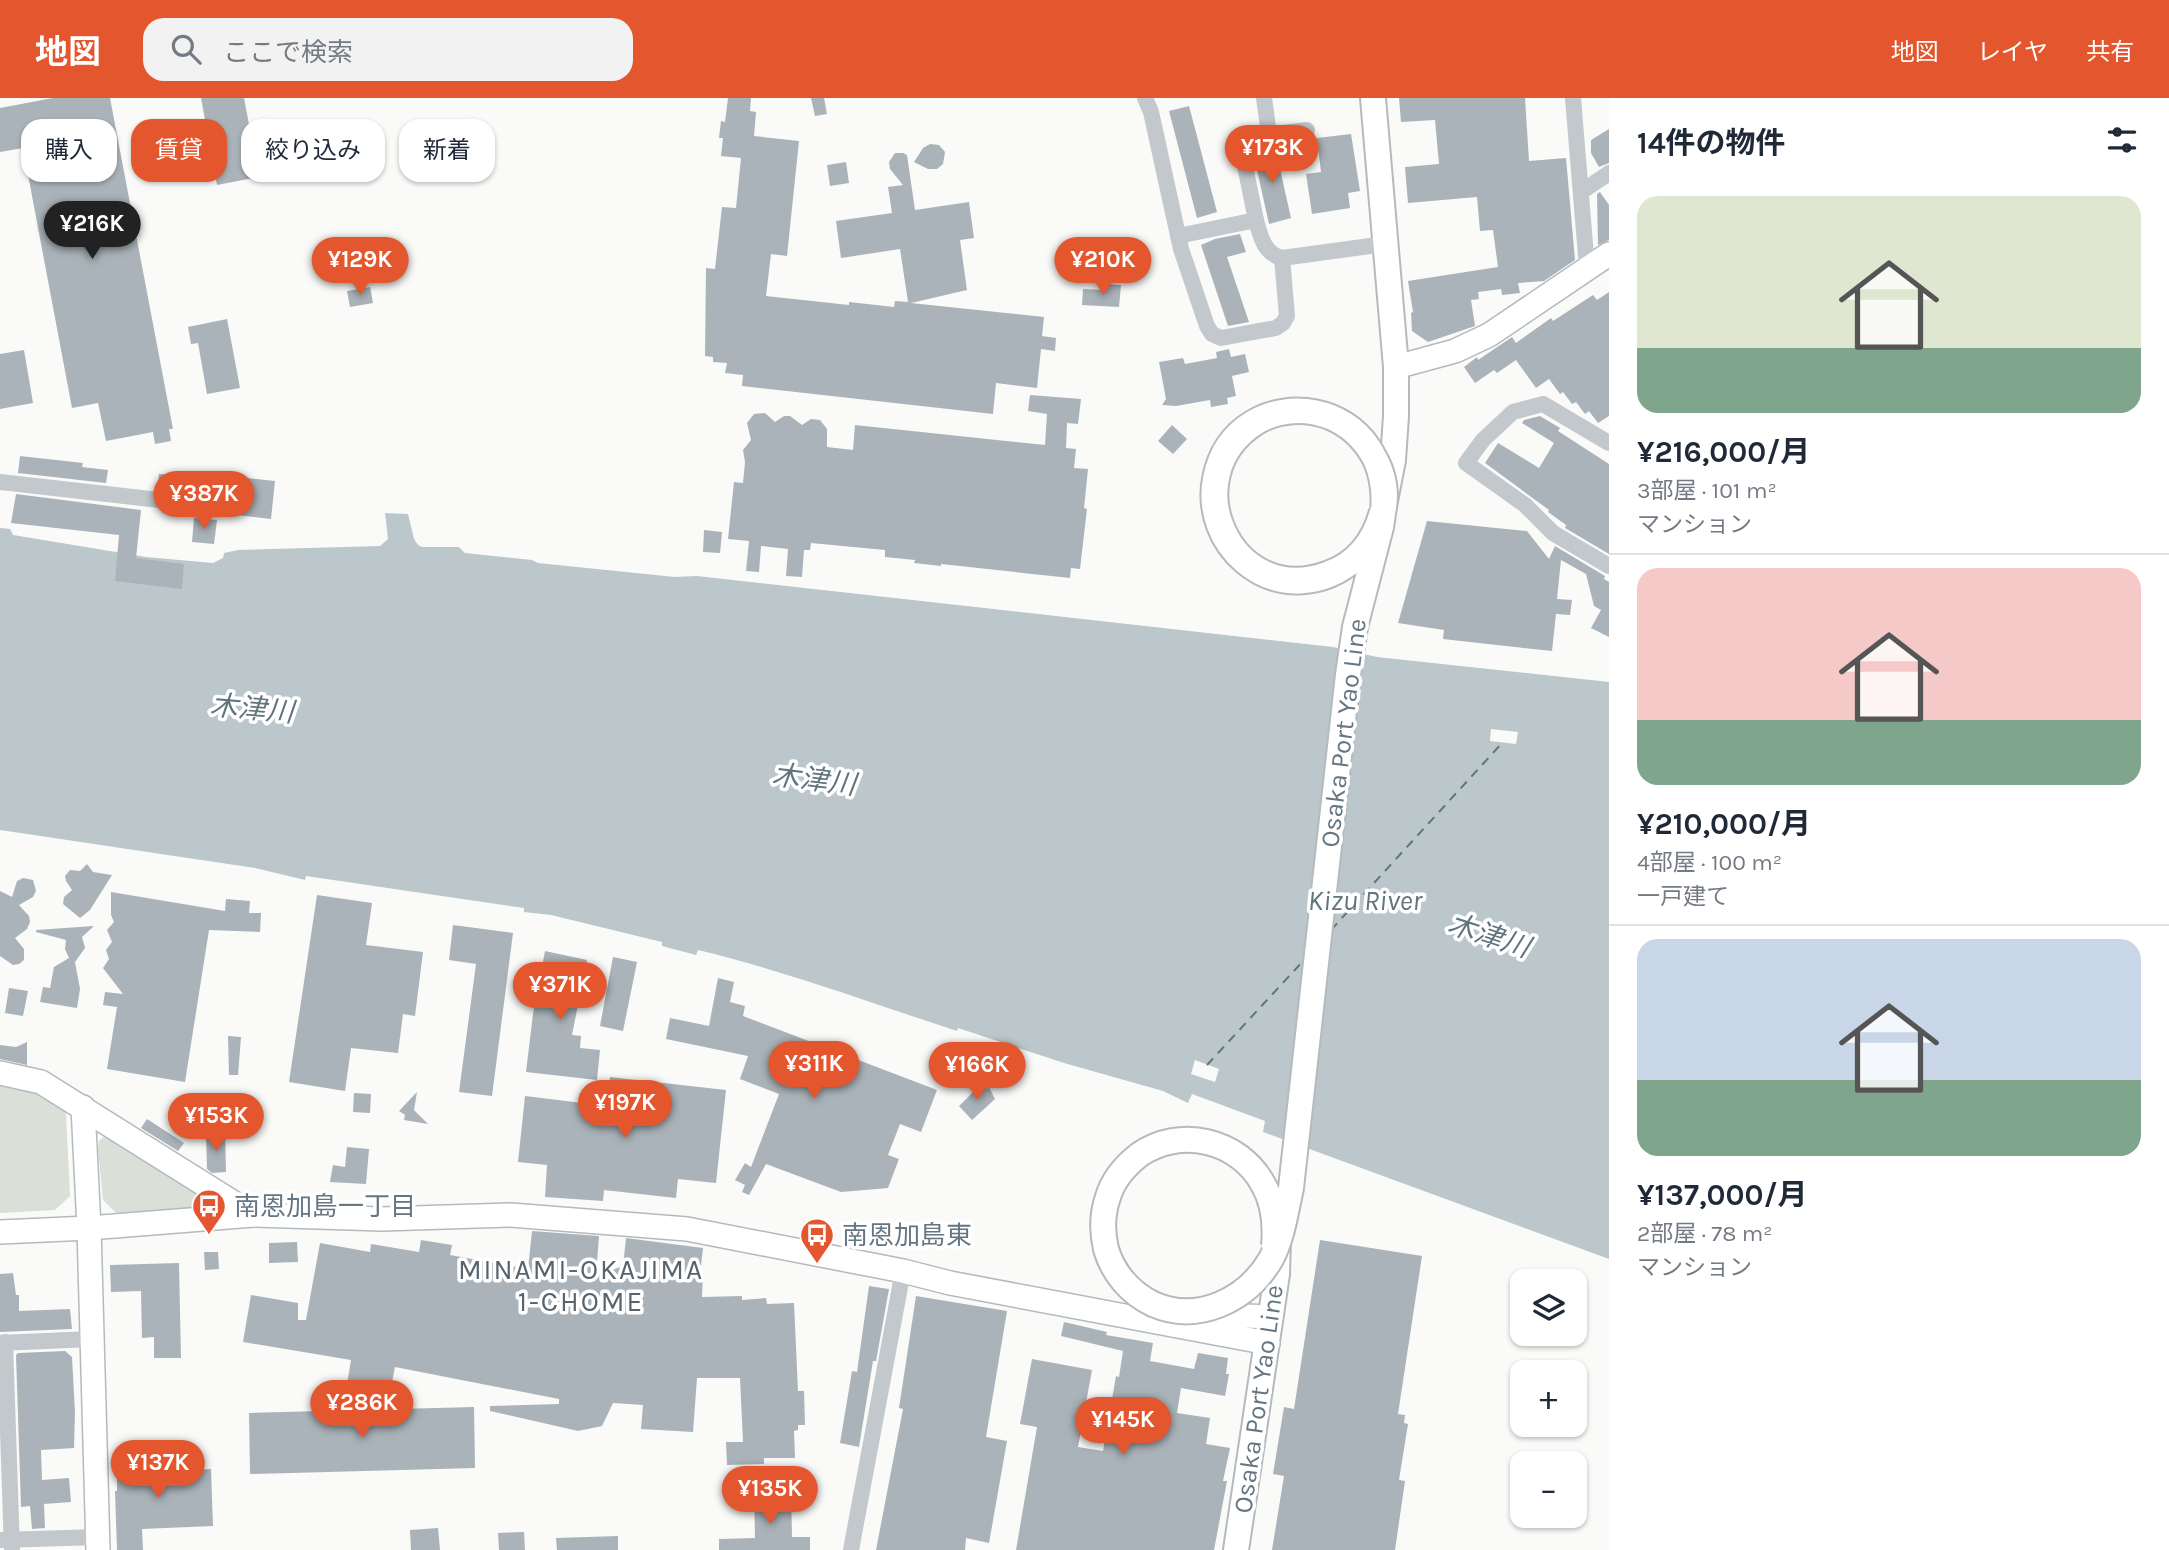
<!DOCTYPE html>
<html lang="ja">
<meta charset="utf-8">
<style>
body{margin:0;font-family:Karla,"Noto Sans JP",sans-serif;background:#f2f2f3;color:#1f2937;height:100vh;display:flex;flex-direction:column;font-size:26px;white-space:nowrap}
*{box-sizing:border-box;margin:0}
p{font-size:23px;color:#747a83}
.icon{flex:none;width:38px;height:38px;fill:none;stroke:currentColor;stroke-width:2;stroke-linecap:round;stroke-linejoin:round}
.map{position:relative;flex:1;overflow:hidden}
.drawer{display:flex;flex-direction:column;background:#fff;width:560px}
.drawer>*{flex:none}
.hud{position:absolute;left:21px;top:21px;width:665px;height:63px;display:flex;gap:14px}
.fabs{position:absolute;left:1510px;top:1171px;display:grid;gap:14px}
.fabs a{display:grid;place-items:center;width:77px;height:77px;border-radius:14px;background:#fff;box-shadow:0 2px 5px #0004;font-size:35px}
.price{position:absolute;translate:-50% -60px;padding:0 16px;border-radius:24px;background:#e4572e;color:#fff;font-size:23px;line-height:46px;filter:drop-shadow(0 2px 4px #0008)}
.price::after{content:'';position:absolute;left:50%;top:42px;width:21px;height:16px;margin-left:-10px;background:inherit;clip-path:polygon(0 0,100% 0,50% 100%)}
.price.current{background:#222;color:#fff}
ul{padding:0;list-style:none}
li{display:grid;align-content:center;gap:14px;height:371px;padding:0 28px}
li+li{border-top:2px solid #e0e1e3}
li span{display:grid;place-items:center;height:217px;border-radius:21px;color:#555}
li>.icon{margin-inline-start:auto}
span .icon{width:126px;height:126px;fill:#fffc;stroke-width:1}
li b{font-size:30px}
h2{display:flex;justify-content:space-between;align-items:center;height:84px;padding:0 28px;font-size:30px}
.pill{padding:0 24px;border-radius:21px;background:#fff;box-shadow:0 2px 5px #0004;font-size:24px;line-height:63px}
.pill.current{background:#e4572e;color:#fff}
header{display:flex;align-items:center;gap:42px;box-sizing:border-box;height:98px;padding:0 35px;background:#e4572e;color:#fff}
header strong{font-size:33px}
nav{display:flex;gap:38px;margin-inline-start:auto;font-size:24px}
.search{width:490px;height:63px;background:#f2f2f3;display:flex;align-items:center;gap:18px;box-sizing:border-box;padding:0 24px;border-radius:21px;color:#747a83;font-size:26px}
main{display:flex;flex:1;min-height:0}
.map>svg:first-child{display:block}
.green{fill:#dadfd7}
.water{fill:#bbc7cb}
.pier{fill:#fafaf8}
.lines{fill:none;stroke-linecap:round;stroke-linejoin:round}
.ferry{stroke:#60757c;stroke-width:2;stroke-dasharray:9 7;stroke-linecap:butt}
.building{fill:#aab3b9}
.secondary-casing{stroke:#b3babf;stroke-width:26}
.primary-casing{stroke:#b5babe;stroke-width:28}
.street{stroke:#c3c8cc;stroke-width:16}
.secondary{stroke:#fff;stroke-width:23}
.primary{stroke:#fff;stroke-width:24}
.primary-bridge-casing{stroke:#b5babe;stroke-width:28;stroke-linecap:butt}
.primary-bridge{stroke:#fff;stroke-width:24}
.labels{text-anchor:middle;stroke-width:7;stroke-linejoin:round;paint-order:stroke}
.street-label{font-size:26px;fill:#657683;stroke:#fff}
.poi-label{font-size:26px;fill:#657683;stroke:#fff;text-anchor:start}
.water-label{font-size:28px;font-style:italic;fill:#60757c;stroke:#fff}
.neighbourhood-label{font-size:28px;letter-spacing:2px;fill:#57646e;stroke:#fff}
</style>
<header>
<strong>地図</strong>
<div class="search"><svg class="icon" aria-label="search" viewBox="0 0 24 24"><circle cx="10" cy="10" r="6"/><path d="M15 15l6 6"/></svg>ここで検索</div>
<nav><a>地図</a><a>レイヤ</a><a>共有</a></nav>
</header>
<main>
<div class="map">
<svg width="1609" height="1452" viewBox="0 0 1609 1452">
<rect width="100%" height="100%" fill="#fafaf8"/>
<g class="green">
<path d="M0,984L31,989L58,1002L66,1016L70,1098L55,1112L0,1115Z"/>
<path d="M104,1039L112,1042L201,1098L205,1104L202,1111L194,1114L117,1116L103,1102L98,1050L99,1043Z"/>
</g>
<path class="water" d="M385,415L408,416L414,441L418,447L422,449H459L465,455L532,462L538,465L675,479L697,478L1333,549L1377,559L1609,584V1161L1263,1034L1265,1023L1192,996L1188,1005L1163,993L1064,965L958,930L957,933C871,905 785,873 698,852L696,857L662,848V844L551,817L524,814V810L306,778L305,782L255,770L0,732V430L10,431L13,437L146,459L213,465L223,460L224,455L238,452L380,448L388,441Z"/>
<g class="pier">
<path d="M1491,631L1518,634L1516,646L1490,643Z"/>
<path d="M1195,962L1219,971L1215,984L1191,976Z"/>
</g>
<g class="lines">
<g class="ferry">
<path d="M1331,832L1503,644"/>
<path d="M1207,967L1304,862"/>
</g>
</g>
<g class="building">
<path d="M53,0H110L173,331H169L171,343L155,346L153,334L106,343L98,305L72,310L23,50L0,54V10Z"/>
<path d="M201,0H244L259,79L217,87Z"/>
<path d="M728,0H751L750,13L756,14L754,38L799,43L787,158L771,156L766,198L849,207V204L894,209L895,203L908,204L900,151L841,160L836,123L892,115L888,89L903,87L890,71L889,64L895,55H903L907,57L915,112L969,104L974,140L960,142L967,192L911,205L1044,219L1042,238L1056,240L1055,253L1041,251L1037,290L996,285L993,316L742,288L743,277L725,275L727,265L713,264V259L705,258L706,170L715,171L722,109L736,110L741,60L721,58L723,40H719L721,23L725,24Z"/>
<path d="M811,0H824L827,16L815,18Z"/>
<path d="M1399,0H1525L1529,63L1566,60L1575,162L1544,183L1518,185L1520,195L1502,197L1501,191L1478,194L1479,201L1471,202L1475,228L1428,244L1412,233L1411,215L1413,214L1408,183L1498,169L1493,132L1480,133L1477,99L1408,105L1405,69L1439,66L1435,22L1401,24Z"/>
<path d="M1189,8L1217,114L1197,120L1169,13Z"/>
<path d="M1609,31V65L1599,69L1591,55V42Z"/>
<path d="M1351,36L1360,93L1348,95L1350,110L1312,116L1306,76L1321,74L1317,40Z"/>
<path d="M930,46L939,47L945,54L943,66L937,71H928L914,64L923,50Z"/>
<path d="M1275,49L1291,120L1269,126L1253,54Z"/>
<path d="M846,64L849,85L830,88L827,67Z"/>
<path d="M1600,94L1609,107V142L1598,147L1597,96Z"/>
<path d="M1240,136L1246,154L1227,159L1249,224L1228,228L1201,147L1215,141Z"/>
<path d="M1106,186L1121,187L1119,209L1082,207L1083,191L1105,192Z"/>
<path d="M370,189L373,205L350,209L347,193Z"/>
<path d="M1609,194V318L1598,325L1589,313L1585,316L1576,304L1572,306L1563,294L1560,296L1549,281L1536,290L1516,262L1497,275L1494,272L1475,285L1464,269L1477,259L1478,262L1512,239L1516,245L1551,220L1553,223L1593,197L1597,202Z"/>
<path d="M227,221L240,290L207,296L198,245L191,246L188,229Z"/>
<path d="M1229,251L1231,259L1245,256L1249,274L1232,278L1236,298L1227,300L1228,306L1211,309L1210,302L1176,308L1162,307L1166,301L1159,264L1183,260L1185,266L1217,260L1216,254Z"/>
<path d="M24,252L33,305L0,311V256Z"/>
<path d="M1030,297L1081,301L1078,326L1067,325L1066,350L1076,351L1074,370L1088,371L1084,410L1087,411L1080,471L1071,470L1070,480L941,466V468L914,465L915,462L885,459V452L811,445L810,452H804L802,479L786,478L788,451L761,448L759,474L746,473L749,443L728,441L734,384L743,385L745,364L743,352L751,342L747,325L754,316L765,315L775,324L784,318H790L802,327L811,321L820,322L827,331V349L853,352L855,327L1045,347L1047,316L1028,313Z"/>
<path d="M1540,318L1560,330L1558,333L1609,366V456L1565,430L1566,427L1548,414L1549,412L1485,365L1498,345L1539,370L1554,345L1522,325L1524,322Z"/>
<path d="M1172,327L1187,341L1173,356L1158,343Z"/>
<path d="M20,358L83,365L82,369L108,372L106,385L18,375Z"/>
<path d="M159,376L229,380V378L275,383L271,421L229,416L231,410L226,400L227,395L195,394V391L158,385Z"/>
<path d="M16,396L141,412L136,460L184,466L182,491L115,483L119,437L11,425Z"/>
<path d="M194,420L217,422L214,446L192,444Z"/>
<path d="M1427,423L1527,433L1549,461L1555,448L1605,478L1604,481L1609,484V539L1591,530L1601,512L1594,508L1586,476L1561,462L1557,501L1572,502L1570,517L1556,516L1552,553L1443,541L1444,532L1398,525Z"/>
<path d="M704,432L722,434L720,455L703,454Z"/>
<path d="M87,766L93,774L112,777L90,812L80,820L63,806L64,799L72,792L66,783L65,778L70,772L80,773Z"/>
<path d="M23,780L33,782L36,793L33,799L19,807L29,818L30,824L27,831L15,840L24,851V862L19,866L13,867L0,858V793L12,799L17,783Z"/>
<path d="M111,794L225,813L226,801L250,803L249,815H261L260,834L209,832L185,984L107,971L117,909L103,907L105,894L123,896L103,870L109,861L106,852L112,844L107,832L114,824L111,817Z"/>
<path d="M317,797L372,805L366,847L423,854L415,918L403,916L398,955L351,950L345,993L289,984Z"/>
<path d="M453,827L513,835L492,998L459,994L476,866L449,862Z"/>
<path d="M94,828L82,839L85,850L75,864L80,891L77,910L40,904L43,889L50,890L54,869L69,860L65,851L66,842L36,834V832Z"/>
<path d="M545,853L587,862L572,937L581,938L580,950L600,952L597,982L526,974L533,916Z"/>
<path d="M613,859L637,864L623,933L600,928Z"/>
<path d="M718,880L734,884L730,904L745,908L743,918L937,992L921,1034L900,1026L888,1057L899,1061L888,1090L841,1094L766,1066L749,1097L742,1094L745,1087L735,1082L745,1065L751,1069L779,996L740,981L748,958L666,941L670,920L709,928Z"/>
<path d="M9,890L28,893L23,918L5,915Z"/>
<path d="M228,938L241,939L238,977H229Z"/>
<path d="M27,944V967L0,961V947L16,949Z"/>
<path d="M610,979L726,992L716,1085L678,1081L676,1100L604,1092L603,1103L545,1099L547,1067L518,1064L525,998L607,1008Z"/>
<path d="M981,986L987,991L989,989L995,1001L972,1022L959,1008Z"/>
<path d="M417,994L414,1012L428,1026L404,1022L405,1017L399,1013Z"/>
<path d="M354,995L371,996L370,1015L353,1014Z"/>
<path d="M147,1021L184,1045L178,1053L141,1030Z"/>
<path d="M206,1035H225L226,1074L212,1075L207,1071Z"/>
<path d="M347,1049L369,1051L366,1086L330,1084L333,1067L345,1069Z"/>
<path d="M532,1133L599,1138L596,1178L623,1168L626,1140L703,1150L700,1177H703L702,1199L742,1198V1202L766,1200L767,1206L794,1205L798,1293H804L805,1327H798V1332L794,1333L795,1360H764V1366L727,1367L726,1344H743L740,1280H697L693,1334L641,1331L643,1307L613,1305L602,1328L578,1333L490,1313V1308L559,1306V1301L395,1269L390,1294L347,1286L351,1262L243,1244L251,1197L298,1205V1222H306L320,1145L370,1154L371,1146L419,1154L421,1142L452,1147L450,1157L528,1171Z"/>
<path d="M1320,1142L1422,1158L1398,1316L1405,1317L1404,1325L1408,1326L1399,1382L1405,1383L1395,1452H1272L1284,1378L1273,1376L1284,1309L1294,1311Z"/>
<path d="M297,1144L298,1164L269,1165V1145Z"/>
<path d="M204,1154H218L219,1171L205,1172Z"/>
<path d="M179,1165L181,1260H154V1239L142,1240L141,1193L111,1194L110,1167Z"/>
<path d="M13,1175L16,1197H19V1213L70,1211L72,1231L0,1234V1176Z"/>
<path d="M869,1188L889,1191L876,1263H873L859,1349L840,1345L852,1273L857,1274Z"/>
<path d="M916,1198L1007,1213L986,1339L1007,1343L989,1445L966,1440L965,1452H876L903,1311L899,1310Z"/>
<path d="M1064,1224L1107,1234L1106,1237L1153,1245L1150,1263L1194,1271L1198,1255L1228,1260L1226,1276H1229L1225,1298L1181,1290L1177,1315L1210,1320L1206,1346L1230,1350L1223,1383H1227L1214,1452H1016L1037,1329L1020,1326L1032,1261L1092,1272L1078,1349L1103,1353L1116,1278L1119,1279L1123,1253L1061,1238Z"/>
<path d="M65,1253L72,1259L75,1314L74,1350L41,1352L42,1382L69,1380L71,1404L44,1406L45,1430L32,1431L30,1408L21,1409L16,1257L18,1255Z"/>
<path d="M474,1309L475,1370L250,1376L249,1315Z"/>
<path d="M117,1351H140L142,1374L211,1371L213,1428L142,1431L143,1452H117L115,1393H117Z"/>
<path d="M791,1392L792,1439H810V1452H719V1441L755,1440L754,1393Z"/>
<path d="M438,1430L440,1452H411L410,1432Z"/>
<path d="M524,1434L525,1452H499L498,1435Z"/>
<path d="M618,1438V1452H557L556,1440Z"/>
</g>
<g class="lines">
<g class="secondary-casing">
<g id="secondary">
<path d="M1396,269L1455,253L1489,237L1609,156"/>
<path d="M0,975L41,984L253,1117"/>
<path d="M83,1009L89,1130L98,1452"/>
<path d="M0,1134L89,1130L253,1117L382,1121L511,1117L687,1131L903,1173L950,1185L1268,1245"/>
<path d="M1197,1216L1271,1219"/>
</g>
</g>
<g class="primary-casing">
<g id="primary">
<path d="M1373,0L1396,269V318L1393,362L1385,403"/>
<path d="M1236,1452L1277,1176L1278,1141"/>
</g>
</g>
<g class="street">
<path d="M1145,0L1151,14L1181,151L1207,228L1212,236L1221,240L1276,230L1283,225L1287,218L1282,160L1385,146"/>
<path d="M1264,0L1269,36"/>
<path d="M1573,0L1587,170"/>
<path d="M1581,94L1609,75"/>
<path d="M1256,122L1240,44L1241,40L1307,32"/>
<path d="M1178,138L1256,122C1260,137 1264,156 1282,160"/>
<path d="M1609,345L1543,306L1513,314L1483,342L1466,365L1525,407L1553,435L1609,468"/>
<path d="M0,384L221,409"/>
<path d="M5,1244L12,1452"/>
<path d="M0,1245L91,1241"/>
<path d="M0,1442L98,1439"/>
<path d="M851,1452L903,1173"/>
</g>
<use href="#secondary" class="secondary"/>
<use href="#primary" class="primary"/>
<g class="primary-bridge-casing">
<path id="primary-bridge" d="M1274,1148C1276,1126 1274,1105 1263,1086C1239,1042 1180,1028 1139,1057C1125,1068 1113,1082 1108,1099C1102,1116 1102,1134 1106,1151C1113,1175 1130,1195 1153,1206C1198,1226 1247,1202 1271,1161C1282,1141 1286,1113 1291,1090L1348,577L1355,529L1381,429C1406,293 1235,275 1215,381C1209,412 1221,444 1245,464C1317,524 1423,433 1371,354C1361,338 1347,326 1330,319C1306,310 1279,311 1257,324C1170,378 1232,511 1327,476C1357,466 1374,443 1382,414"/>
</g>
<use href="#primary-bridge" class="primary-bridge"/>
</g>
<defs>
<g id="bus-pin" transform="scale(1.75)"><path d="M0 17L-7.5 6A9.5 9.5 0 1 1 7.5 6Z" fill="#e4572e" stroke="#fff"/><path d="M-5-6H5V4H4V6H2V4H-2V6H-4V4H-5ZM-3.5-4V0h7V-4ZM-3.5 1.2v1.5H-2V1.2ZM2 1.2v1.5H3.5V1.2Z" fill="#fff"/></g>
</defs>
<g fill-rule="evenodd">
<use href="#bus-pin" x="209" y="1108"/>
<use href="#bus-pin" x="817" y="1137"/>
</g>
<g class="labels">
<g class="street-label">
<text transform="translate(1343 635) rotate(-83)" y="9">Osaka Port Yao Line</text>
<text transform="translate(1258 1301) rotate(-82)" y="9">Osaka Port Yao Line</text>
</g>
<g class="poi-label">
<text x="234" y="1117">南恩加島一丁目</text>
<text x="842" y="1146">南恩加島東</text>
</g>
<g class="water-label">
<text transform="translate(252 610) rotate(5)" y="10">木津川</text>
<text transform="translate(814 681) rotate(7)" y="10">木津川</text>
<text x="1365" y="812">Kizu River</text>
<text transform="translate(1489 837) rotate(18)" y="10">木津川</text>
</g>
<g class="neighbourhood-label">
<text x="581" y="1181">MINAMI-OKAJIMA<tspan x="581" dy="32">1-CHOME</tspan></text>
</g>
</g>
</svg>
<div class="fabs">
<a><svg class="icon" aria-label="layers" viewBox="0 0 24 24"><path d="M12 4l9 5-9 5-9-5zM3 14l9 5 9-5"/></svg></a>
<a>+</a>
<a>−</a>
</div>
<b class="price" style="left:1272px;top:87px">¥173K</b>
<b class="price current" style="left:92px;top:163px">¥216K</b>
<b class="price" style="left:360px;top:199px">¥129K</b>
<b class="price" style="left:1103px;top:199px">¥210K</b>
<b class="price" style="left:204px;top:433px">¥387K</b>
<b class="price" style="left:560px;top:924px">¥371K</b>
<b class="price" style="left:814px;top:1003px">¥311K</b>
<b class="price" style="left:977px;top:1004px">¥166K</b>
<b class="price" style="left:625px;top:1042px">¥197K</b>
<b class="price" style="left:216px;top:1055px">¥153K</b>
<b class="price" style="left:362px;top:1342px">¥286K</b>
<b class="price" style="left:1123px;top:1359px">¥145K</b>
<b class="price" style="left:158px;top:1402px">¥137K</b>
<b class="price" style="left:770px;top:1428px">¥135K</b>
<div class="hud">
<a class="pill">購入</a>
<a class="pill current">賃貸</a>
<a class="pill">絞り込み</a>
<a class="pill">新着</a>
</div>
</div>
<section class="drawer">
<h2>14件の物件<svg class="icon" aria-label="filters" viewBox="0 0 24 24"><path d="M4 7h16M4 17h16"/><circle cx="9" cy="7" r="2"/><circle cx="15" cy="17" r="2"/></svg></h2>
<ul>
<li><span style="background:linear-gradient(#dfe7d0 70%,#7fa58c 0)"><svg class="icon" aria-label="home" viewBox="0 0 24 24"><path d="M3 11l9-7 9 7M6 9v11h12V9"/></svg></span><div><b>¥216,000/月</b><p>3部屋 · 101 m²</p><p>マンション</p></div></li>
<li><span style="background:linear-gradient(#f6c9c9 70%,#7fa58c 0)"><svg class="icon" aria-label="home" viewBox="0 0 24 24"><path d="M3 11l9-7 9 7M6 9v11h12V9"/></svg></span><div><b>¥210,000/月</b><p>4部屋 · 100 m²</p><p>一戸建て</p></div></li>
<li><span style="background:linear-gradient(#c9d6e8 65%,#7fa58c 0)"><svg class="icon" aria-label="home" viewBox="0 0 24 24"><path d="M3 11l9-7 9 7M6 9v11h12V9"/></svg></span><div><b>¥137,000/月</b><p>2部屋 · 78 m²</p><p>マンション</p></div></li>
</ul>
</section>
</main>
